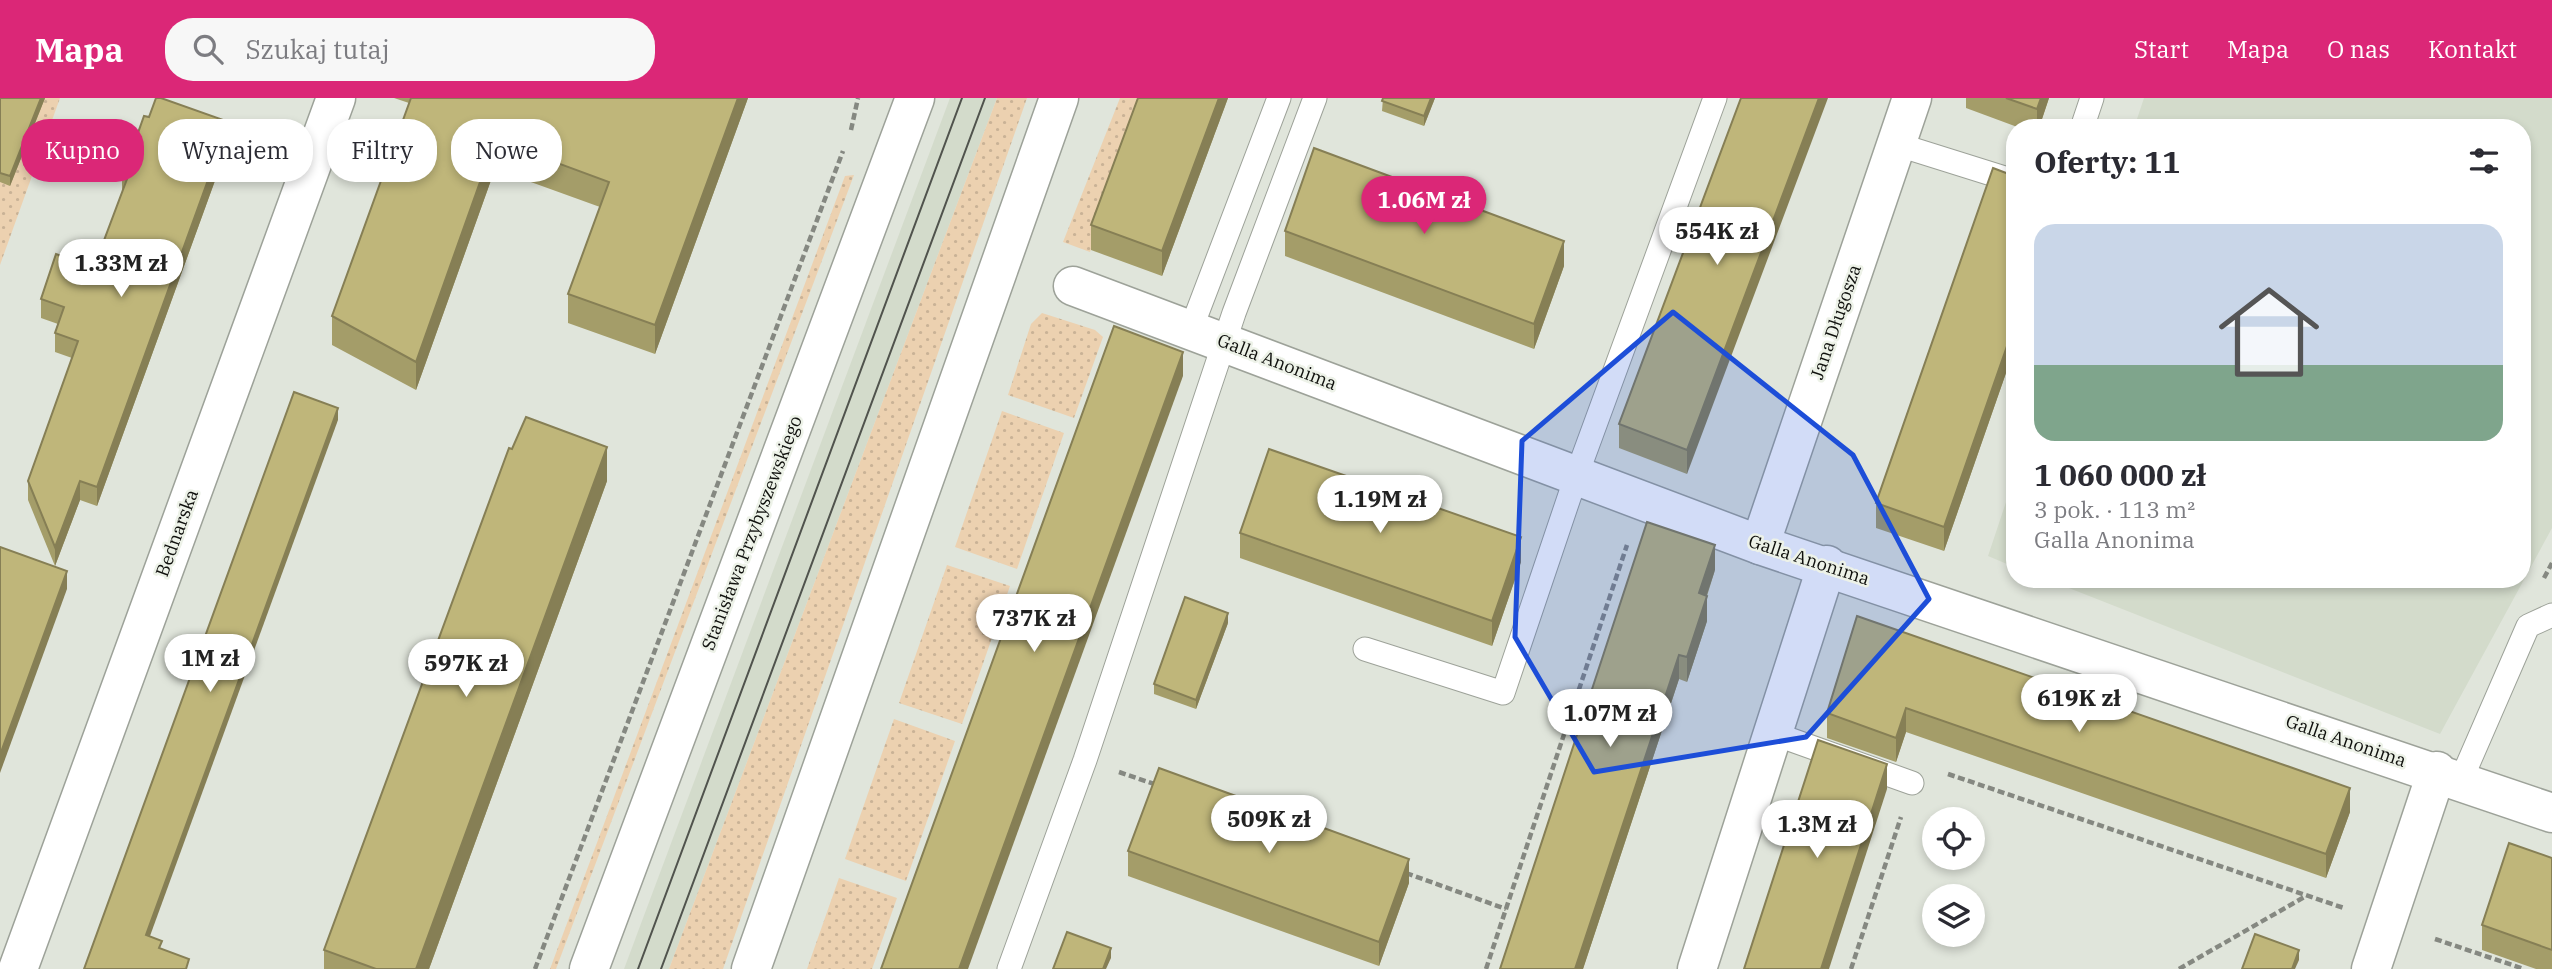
<!DOCTYPE html>
<html lang="pl">
<meta charset="utf-8">
<style>
body{margin:0;font-family:"IBM Plex Serif",serif;background:#f7f7f7;color:#2b2b33;height:100vh;display:flex;flex-direction:column;font-size:26px;white-space:nowrap}
*{box-sizing:border-box;margin:0}
p{font-size:23px;color:#7c7c81}
.icon{flex:none;width:38px;height:38px;fill:none;stroke:currentColor;stroke-width:2;stroke-linecap:round;stroke-linejoin:round}
.map{position:relative;flex:1;overflow:hidden}
.side{position:absolute;left:2006px;top:21px;width:525px;height:469px;display:flex;flex-direction:column;background:#fff;border-radius:28px;box-shadow:0 4px 10px #0003}
.side>*{flex:none}
.hud{position:absolute;left:21px;top:21px;width:665px;height:63px;display:flex;gap:14px}
.fabs{position:absolute;left:1922px;top:709px;display:grid;gap:14px}
.fabs a{display:grid;place-items:center;width:63px;height:63px;border-radius:50%;background:#fff;box-shadow:0 4px 10px #0003;font-size:35px}
.price{position:absolute;translate:-50% -60px;padding:0 16px;border-radius:24px;background:#fff;color:#222;font-size:23px;line-height:46px;filter:drop-shadow(0 2px 4px #0008)}
.price::after{content:'';position:absolute;left:50%;top:42px;width:21px;height:16px;margin-left:-10px;background:inherit;clip-path:polygon(0 0,100% 0,50% 100%)}
.price.active{background:#db2777;color:#fff}
ul{padding:0;list-style:none}
li{display:grid;align-content:center;gap:14px;height:371px;padding:0 28px}
li span{display:grid;place-items:center;height:217px;border-radius:21px;color:#555}
li>.icon{margin-inline-start:auto}
span .icon{width:126px;height:126px;fill:#fffc;stroke-width:1}
li b{font-size:30px}
h2{display:flex;justify-content:space-between;align-items:center;height:84px;padding:0 28px;font-size:30px}
.tag{padding:0 24px;border-radius:28px;background:#fff;box-shadow:0 4px 10px #0003;font-size:24px;line-height:63px}
.tag.active{background:#db2777;color:#fff}
header{display:flex;align-items:center;gap:42px;box-sizing:border-box;height:98px;padding:0 35px;background:#db2777;color:#fff}
header strong{font-size:33px}
nav{display:flex;gap:38px;margin-inline-start:auto;font-size:24px}
.search{width:490px;height:63px;background:#f7f7f7;display:flex;align-items:center;gap:18px;box-sizing:border-box;padding:0 24px;border-radius:28px;color:#7c7c81;font-size:26px}
.map>svg:first-child{display:block}
.built{fill:#d3dbcb}
.green{fill:url(#green-dots)}
.lines{fill:none;stroke-linecap:round;stroke-linejoin:round}
.service-casing{stroke:#9da299;stroke-width:25}
.minor-casing{stroke:#9da299;stroke-width:41}
.secondary-casing{stroke:#9da299;stroke-width:41}
.path{stroke:#858881;stroke-width:4.5;stroke-dasharray:7 3.5;stroke-linecap:butt}
.service{stroke:#fff;stroke-width:23}
.minor{stroke:#fff;stroke-width:38}
.secondary{stroke:#fff;stroke-width:38}
.tram{stroke:#50534d;stroke-width:2}
.wall{fill:#a49d69}
.shaded-wall{fill:#867f55}
.building{fill:#bfb67a;stroke:#867f55;stroke-width:2}
.marked{fill:#1d4ed8;fill-opacity:0.2;stroke:#1d4ed8;stroke-width:5;stroke-linejoin:round}
.labels{text-anchor:middle;stroke-width:5;stroke-linejoin:round;paint-order:stroke}
.street-label{font-size:18px;fill:#0f100d;stroke:#edf2e8}
</style>
<header>
<strong>Mapa</strong>
<div class="search"><svg class="icon" aria-label="search" viewBox="0 0 24 24"><circle cx="10" cy="10" r="6"/><path d="M15 15l6 6"/></svg>Szukaj tutaj</div>
<nav><a>Start</a><a>Mapa</a><a>O nas</a><a>Kontakt</a></nav>
</header>
<div class="map">
<svg width="2552" height="871" viewBox="0 0 2552 871">
<defs>
<pattern id="green-dots" width="8" height="8" patternUnits="userSpaceOnUse" patternTransform="scale(1.75)"><rect width="8" height="8" fill="#ecd1b0"/><path d="M2 2h.1M6 6h.1" fill="none" stroke="#c9b296" stroke-width="1.8" stroke-linecap="round"/></pattern>
</defs>
<rect width="100%" height="100%" fill="#e0e5db"/>
<g class="built">
<path d="M950,0H997L669,871H624Z"/>
<path d="M2144,0H2552V430L2440,636L2046,481H2522V30H2134Z"/>
<path d="M2014,380V469L1988,458Z"/>
</g>
<g class="green">
<path d="M0,0H60L0,167Z"/>
<path d="M997,0H1027L723,871H669Z"/>
<path d="M1120,0H1147L1090,154L1063,144Z"/>
<path d="M854,77L556,871H550L845,78Z"/>
<path d="M1042,215L1095,232L1103,239L1074,320L1008,297L1031,226Z"/>
<path d="M1002,313L1064,335L1017,471L955,449Z"/>
<path d="M947,467L1010,488L962,626L899,605Z"/>
<path d="M894,621L955,643L906,783L845,761Z"/>
<path d="M839,780L897,800L872,871H807Z"/>
</g>
<g class="lines">
<g class="service-casing">
<g id="service">
<path d="M2082,30L2092,0"/>
<path d="M1896,46L2014,83"/>
<path d="M1191,231L1279,0"/>
<path d="M1365,551L1503,595L1577,376L1715,0"/>
<path d="M1772,635L1912,685"/>
<path d="M2461,682L2528,528L2552,517"/>
<path d="M1009,871L1085,662L1234,215L1315,0"/>
</g>
</g>
<g class="minor-casing">
<g id="minor">
<path d="M1073,188L1760,447L2552,715"/>
<path d="M1760,447L1912,0"/>
<path d="M18,871L336,0"/>
<path d="M1697,871L1827,467"/>
<path d="M2371,871L2437,673"/>
</g>
</g>
<g class="secondary-casing">
<g id="secondary">
<path d="M589,871L915,0"/>
<path d="M751,871L1059,0"/>
</g>
</g>
<g class="path">
<path d="M851,32L858,0"/>
<path d="M2544,480L2552,465"/>
<path d="M1119,674L1157,687"/>
<path d="M1948,676L2344,810"/>
<path d="M1406,775L1506,811"/>
<path d="M2435,841L2524,871"/>
<path d="M535,871L843,53"/>
<path d="M1486,871L1627,447"/>
<path d="M1851,871L1901,719"/>
<path d="M2179,871L2306,798"/>
</g>
<use href="#service" class="service"/>
<use href="#minor" class="minor"/>
<use href="#secondary" class="secondary"/>
<g class="tram">
<path d="M638,871L962,0"/>
<path d="M661,871L985,0"/>
</g>
</g>
<g class="wall">
<path d="M0,0H45L10,88L0,84Z"/>
<path d="M394,0H748L655,256L568,225V196L600,109L495,71L416,292L332,247V218L409,5Z"/>
<path d="M1138,0H1228L1162,178L1091,152V127Z"/>
<path d="M1383,0H1435L1424,28L1382,13Z"/>
<path d="M1741,0L1687,376L1619,350V326Z"/>
<path d="M1966,0H2049L2039,30H2020L1966,10Z"/>
<path d="M229,44L97,408L80,402L55,468L28,402V383L72,260L55,254V235L58,226L41,220V201L94,169L122,94V80Z"/>
<path d="M2014,78V252L1944,453L1876,430V405Z"/>
<path d="M1285,133L1564,168L1534,251L1285,158Z"/>
<path d="M512,351L607,383L429,871H324V852Z"/>
<path d="M1240,435L1521,464L1492,548L1240,460Z"/>
<path d="M1715,472L1707,498V523L1687,584L1679,581L1583,871H1500Z"/>
<path d="M1857,518L2350,714L2326,780L1906,634L1896,664L1827,640V615Z"/>
<path d="M1228,525L1196,611L1154,596V586Z"/>
<path d="M1128,753L1409,785L1379,868L1128,778Z"/>
<path d="M2552,760V871H2536L2482,852V827Z"/>
</g>
<g class="shaded-wall">
<path d="M41,0H45L10,88V78Z"/>
<path d="M738,0H748L655,256V227Z"/>
<path d="M1219,0H1228L1162,178V153Z"/>
<path d="M1431,0H1435L1424,28V18Z"/>
<path d="M1819,0H1828L1687,376V352Z"/>
<path d="M2041,0H2049L2039,30H2037V11Z"/>
<path d="M229,24V44L97,408V389Z"/>
<path d="M495,42V71L416,292V264Z"/>
<path d="M1564,143V168L1534,251V226Z"/>
<path d="M2014,228V252L1944,453V429Z"/>
<path d="M1183,254V278L968,871H959Z"/>
<path d="M338,310V322L146,849V837Z"/>
<path d="M607,349V383L429,871H416Z"/>
<path d="M80,383V402L55,468V449Z"/>
<path d="M1521,439V464L1492,548V523Z"/>
<path d="M1715,447V472L1699,520V495Z"/>
<path d="M67,473V491L0,675V657Z"/>
<path d="M1707,498V523L1687,584V559Z"/>
<path d="M1228,515V525L1196,611V602Z"/>
<path d="M1679,557V581L1583,871H1575Z"/>
<path d="M1906,610V634L1896,664V640Z"/>
<path d="M1887,666V691L1829,871H1821Z"/>
<path d="M2350,690V714L2326,780V756Z"/>
<path d="M1409,761V785L1379,868V844Z"/>
<path d="M1111,850V860L1106,871H1103Z"/>
<path d="M2299,852V862L2295,871H2292Z"/>
</g>
<g class="building">
<path d="M0,0H41L10,78L0,75Z"/>
<path d="M156,0H161L229,24L97,389L80,383L55,449L28,383L78,243L55,235L64,209L41,201L56,156L94,169L127,81L122,80L144,18L149,19Z"/>
<path d="M411,0H738L655,227L568,196L609,84L495,42L416,264L332,218Z"/>
<path d="M1138,0H1219L1162,153L1091,127Z"/>
<path d="M1383,0H1431L1424,18L1382,3Z"/>
<path d="M1741,0H1819L1687,352L1619,326Z"/>
<path d="M2006,0H2041L2037,11Z"/>
<path d="M1314,50L1564,143L1534,226L1285,133Z"/>
<path d="M1993,70L2014,78V228L1944,429L1876,405Z"/>
<path d="M1114,228L1183,254L959,871H881Z"/>
<path d="M294,294L338,310L146,837L162,843L159,850L189,861L186,871H84Z"/>
<path d="M526,319L607,349L416,871H376L324,852L509,350L512,351Z"/>
<path d="M1269,351L1521,439L1492,523L1240,435Z"/>
<path d="M1647,424L1715,447L1699,495L1707,498L1687,559L1679,557L1575,871H1500Z"/>
<path d="M0,449L67,473L0,657Z"/>
<path d="M1185,499L1228,515L1196,602L1154,586Z"/>
<path d="M1857,518L2350,690L2326,756L1906,610L1896,640L1827,615Z"/>
<path d="M1818,642L1887,666L1821,871H1744Z"/>
<path d="M1159,670L1409,761L1379,844L1128,753Z"/>
<path d="M2509,745L2552,760V852L2482,827Z"/>
<path d="M1067,834L1111,850L1103,871H1053Z"/>
<path d="M2255,836L2299,852L2292,871H2242Z"/>
</g>
<path class="marked" d="M1673,214L1853,357L1929,501L1806,639L1594,674L1515,539L1522,343Z"/>
<g class="labels">
<g class="street-label">
<text transform="translate(1836 224) rotate(-71)" y="6">Jana Długosza</text>
<text transform="translate(1277 264) rotate(21)" y="6">Galla Anonima</text>
<text transform="translate(177 435) rotate(-70)" y="6">Bednarska</text>
<text transform="translate(752 435) rotate(-69)" y="6">Stanisława Przybyszewskiego</text>
<text transform="translate(1809 462) rotate(18)" y="6">Galla Anonima</text>
<text transform="translate(2346 643) rotate(19)" y="6">Galla Anonima</text>
</g>
</g>
</svg>
<div class="fabs">
<a><svg class="icon" aria-label="locate" viewBox="0 0 24 24"><circle cx="12" cy="12" r="6"/><path d="M12 2v4M12 18v4M2 12h4M18 12h4"/></svg></a>
<a><svg class="icon" aria-label="layers" viewBox="0 0 24 24"><path d="M12 4l9 5-9 5-9-5zM3 14l9 5 9-5"/></svg></a>
</div>
<b class="price active" style="left:1424px;top:138px">1.06M zł</b>
<b class="price" style="left:1717px;top:169px">554K zł</b>
<b class="price" style="left:121px;top:201px">1.33M zł</b>
<b class="price" style="left:1380px;top:437px">1.19M zł</b>
<b class="price" style="left:1034px;top:556px">737K zł</b>
<b class="price" style="left:210px;top:596px">1M zł</b>
<b class="price" style="left:466px;top:601px">597K zł</b>
<b class="price" style="left:2079px;top:636px">619K zł</b>
<b class="price" style="left:1610px;top:651px">1.07M zł</b>
<b class="price" style="left:1269px;top:757px">509K zł</b>
<b class="price" style="left:1817px;top:762px">1.3M zł</b>
<div class="hud">
<a class="tag active">Kupno</a>
<a class="tag">Wynajem</a>
<a class="tag">Filtry</a>
<a class="tag">Nowe</a>
</div>
<section class="side">
<h2>Oferty: 11<svg class="icon" aria-label="filters" viewBox="0 0 24 24"><path d="M4 7h16M4 17h16"/><circle cx="9" cy="7" r="2"/><circle cx="15" cy="17" r="2"/></svg></h2>
<ul>
<li><span style="background:linear-gradient(#c9d6e8 65%,#7fa58c 0)"><svg class="icon" aria-label="home" viewBox="0 0 24 24"><path d="M3 11l9-7 9 7M6 9v11h12V9"/></svg></span><div><b>1 060 000 zł</b><p>3 pok. · 113 m²</p><p>Galla Anonima</p></div></li>
</ul>
</section>
</div>
